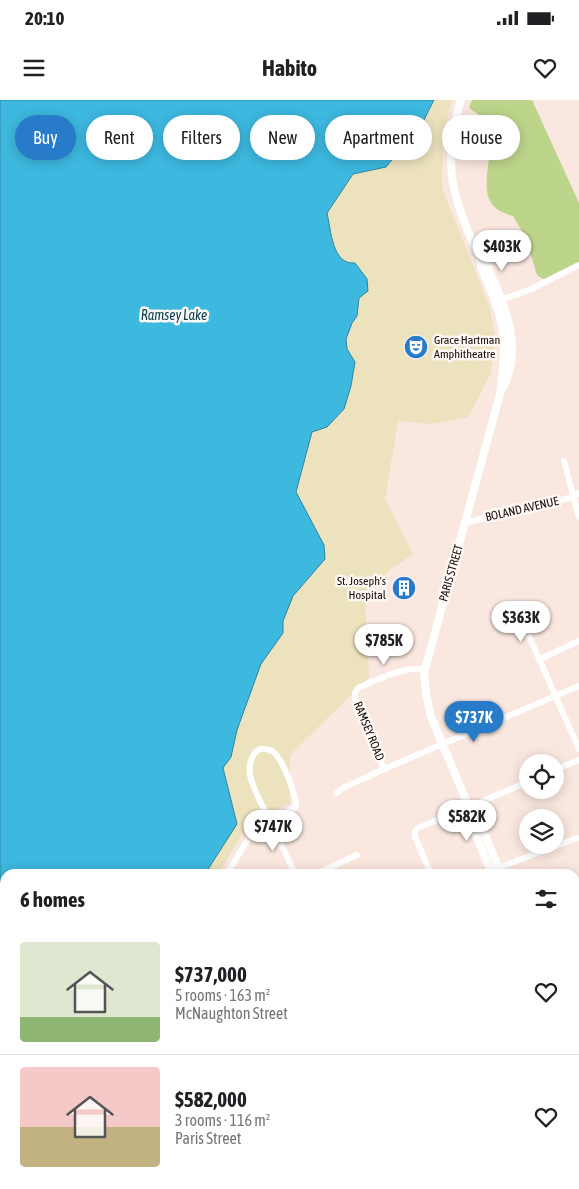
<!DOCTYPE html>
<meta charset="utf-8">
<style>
body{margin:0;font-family:"Asap Condensed",sans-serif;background:#f2f2f2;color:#202124;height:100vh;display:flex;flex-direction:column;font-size:19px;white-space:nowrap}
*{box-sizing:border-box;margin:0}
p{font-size:16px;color:#757577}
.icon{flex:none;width:28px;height:28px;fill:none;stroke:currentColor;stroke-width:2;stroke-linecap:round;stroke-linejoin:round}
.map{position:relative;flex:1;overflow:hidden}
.sheet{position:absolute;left:0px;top:769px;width:580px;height:321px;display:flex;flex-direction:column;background:#fff;border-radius:15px 15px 0 0;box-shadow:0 2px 12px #0003}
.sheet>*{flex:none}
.top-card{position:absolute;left:15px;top:15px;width:550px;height:45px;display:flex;gap:10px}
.tools{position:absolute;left:519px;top:654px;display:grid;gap:10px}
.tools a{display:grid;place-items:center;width:45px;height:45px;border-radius:50%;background:#fff;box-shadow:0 2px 12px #0003;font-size:25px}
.price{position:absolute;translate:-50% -42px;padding:0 11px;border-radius:18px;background:#fff;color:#222;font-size:16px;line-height:32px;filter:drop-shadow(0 1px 2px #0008)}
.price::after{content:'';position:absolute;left:50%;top:30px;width:15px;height:11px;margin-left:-8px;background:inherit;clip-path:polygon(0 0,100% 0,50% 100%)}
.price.current{background:#277bc9;color:#fff}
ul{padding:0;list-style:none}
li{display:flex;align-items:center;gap:15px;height:125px;padding:0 20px}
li+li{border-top:1px solid #e0e0e0}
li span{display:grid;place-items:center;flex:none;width:140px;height:100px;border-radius:5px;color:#555}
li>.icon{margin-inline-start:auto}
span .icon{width:60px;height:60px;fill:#fffc;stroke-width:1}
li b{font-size:21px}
h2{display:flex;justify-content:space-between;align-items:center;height:60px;padding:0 20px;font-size:21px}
.pill{padding:0 18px;border-radius:22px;background:#fff;box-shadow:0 2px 12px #0003;font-size:18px;line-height:45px}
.pill.current{background:#277bc9;color:#fff}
.status{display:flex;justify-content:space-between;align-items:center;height:35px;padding:0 25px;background:#fff;direction:ltr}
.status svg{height:14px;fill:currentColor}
header{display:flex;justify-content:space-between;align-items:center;height:65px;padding:0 20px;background:#fff;font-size:22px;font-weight:700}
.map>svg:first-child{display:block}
.built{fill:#fed7c5}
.green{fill:#bdd48b}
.sand{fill:#ece2bd}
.water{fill:#3db8df;stroke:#31849e}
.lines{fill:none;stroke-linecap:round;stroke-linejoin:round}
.minor{stroke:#fff;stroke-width:6}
.major{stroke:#fff;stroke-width:8}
.rail-casing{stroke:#3a2e2a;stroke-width:3}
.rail{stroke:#fef8f5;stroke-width:1;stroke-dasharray:4;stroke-linecap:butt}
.labels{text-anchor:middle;stroke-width:5;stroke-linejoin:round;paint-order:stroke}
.poi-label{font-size:12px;fill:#160c08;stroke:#fef8f5;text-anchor:start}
.street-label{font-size:12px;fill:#160c08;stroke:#fef8f5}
.water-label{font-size:14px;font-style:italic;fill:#094050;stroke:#fef8f5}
</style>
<div class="status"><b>20:10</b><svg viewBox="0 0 49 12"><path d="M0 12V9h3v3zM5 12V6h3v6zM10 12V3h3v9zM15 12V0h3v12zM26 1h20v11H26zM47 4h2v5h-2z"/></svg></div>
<header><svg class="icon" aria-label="menu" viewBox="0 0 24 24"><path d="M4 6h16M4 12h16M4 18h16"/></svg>Habito<svg class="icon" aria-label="heart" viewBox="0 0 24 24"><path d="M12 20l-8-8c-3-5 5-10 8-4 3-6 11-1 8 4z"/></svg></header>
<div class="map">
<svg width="579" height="1089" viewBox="0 0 579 1089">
<rect width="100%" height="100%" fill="#fae7df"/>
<path class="built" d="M575,871H579V973L575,972Z"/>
<g class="green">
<path d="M472,0H532L579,103V163L547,182L537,175L526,138L513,116C476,107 488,78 490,49C491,40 490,31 489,22L469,8Z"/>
<path d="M421,1085H536L538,1089H418Z"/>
</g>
<path class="sand" d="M435,0H452L443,34L442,88L490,208L495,239L491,273L468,317L431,324L398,321L385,399L413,454L389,470L365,498L369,577L290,655V704L261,716L244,730L219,774H202L236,724L223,668L231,657L237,630L262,564L283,533V521L293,496L325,459L324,445L296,392L312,332L327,327L344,309L351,286L355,262L347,249L346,239L352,222L357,216L359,198L367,179L355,163C331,164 331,131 327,113L353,74L386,67L396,55L418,42L420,28Z"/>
<path class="water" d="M0,0H434L420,28L418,42L396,55L386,67L353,74L327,113C331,130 332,165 355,163L367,179L368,191L359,198L357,216L352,223L346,239L347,249L355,262L351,286L344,309L327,327L312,332L296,392L324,445L325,459L293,496L283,521V533L261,564L237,630L231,657L223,668L237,724L205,774H5V958L0,959Z"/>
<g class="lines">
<g class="minor">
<path d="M498,201L531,189L579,165"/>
<path d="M564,361L579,417"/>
<path d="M464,423L573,397L579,393"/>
<path d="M521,518L579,649"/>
<path d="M540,559L579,541"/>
<path d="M384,669L355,599V593L358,588C380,579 400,567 425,569"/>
<path d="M555,670L579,660"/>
<path d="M337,693L343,688L384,669L579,586"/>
<path d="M227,774C235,762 249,733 259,726C262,723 267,722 270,721L296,707C296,695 283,658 272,651C255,642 248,661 250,675C253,690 263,706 270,721L295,774"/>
<path d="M316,774L357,755"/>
<path d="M431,774L415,737V731L418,728L528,682"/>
<path d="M482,774L577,738"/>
<path d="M575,808L579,806"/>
<path d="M575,871L579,870"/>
<path d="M0,989L5,985"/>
<path d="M575,1003L579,1012"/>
<path d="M0,1028H5"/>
<path d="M169,1085L171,1089"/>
<path d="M301,1085L305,1089"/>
<path d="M311,1085L351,1089"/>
<path d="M96,1089L105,1085"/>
<path d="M263,1089L272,1085"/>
</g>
<g class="major">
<path d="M461,0C440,67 454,100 481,162V168C492,193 504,218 504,247C504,263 502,278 500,294L424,573L426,593L431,617L469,707L479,720L501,774"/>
<path d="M481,162L487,165C504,204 524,246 503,288"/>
<path d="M470,711L477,738L492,774"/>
<path d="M575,943L579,952"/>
<path d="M575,958L579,967"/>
</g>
<g class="rail-casing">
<g id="rail">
<path d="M575,950L579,951"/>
<path d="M0,1011L5,1009"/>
</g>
</g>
<use href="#rail" class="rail"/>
</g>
<defs>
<g id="theatre-disc" transform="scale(1.25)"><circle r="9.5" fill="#277bc9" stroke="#fef8f5"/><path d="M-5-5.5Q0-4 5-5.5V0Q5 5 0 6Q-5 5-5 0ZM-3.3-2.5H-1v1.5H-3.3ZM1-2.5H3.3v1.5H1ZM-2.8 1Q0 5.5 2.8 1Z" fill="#fff"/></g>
<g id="building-disc" transform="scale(1.25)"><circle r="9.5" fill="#277bc9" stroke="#fef8f5"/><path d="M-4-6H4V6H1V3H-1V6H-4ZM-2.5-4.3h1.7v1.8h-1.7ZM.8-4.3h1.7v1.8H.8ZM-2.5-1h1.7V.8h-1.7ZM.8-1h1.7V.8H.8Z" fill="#fff"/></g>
</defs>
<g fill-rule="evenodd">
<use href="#theatre-disc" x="416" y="247"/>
<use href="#building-disc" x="404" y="488"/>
</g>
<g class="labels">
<g class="poi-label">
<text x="434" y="244">Grace Hartman<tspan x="434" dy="14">Amphitheatre</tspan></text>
<text x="386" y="485" text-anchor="end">St. Joseph's<tspan x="386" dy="14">Hospital</tspan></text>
</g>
<g class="street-label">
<text transform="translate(522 409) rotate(-13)" y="4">BOLAND AVENUE</text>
<text transform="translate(451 473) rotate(-74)" y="4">PARIS STREET</text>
<text transform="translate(369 631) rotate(68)" y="4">RAMSEY ROAD</text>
</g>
<g class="water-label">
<text x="174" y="220">Ramsey Lake</text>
</g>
</g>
</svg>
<div class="tools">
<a><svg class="icon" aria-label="locate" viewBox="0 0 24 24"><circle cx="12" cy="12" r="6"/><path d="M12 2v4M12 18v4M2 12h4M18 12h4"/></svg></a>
<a><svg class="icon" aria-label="layers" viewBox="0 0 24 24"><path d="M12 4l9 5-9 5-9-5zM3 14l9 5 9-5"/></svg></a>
</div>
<b class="price" style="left:502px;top:172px">$403K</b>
<b class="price" style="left:521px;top:543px">$363K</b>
<b class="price" style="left:384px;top:566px">$785K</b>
<b class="price current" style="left:474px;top:643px">$737K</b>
<b class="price" style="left:467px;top:742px">$582K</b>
<b class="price" style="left:273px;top:752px">$747K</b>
<div class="top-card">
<a class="pill current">Buy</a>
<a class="pill">Rent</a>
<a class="pill">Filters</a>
<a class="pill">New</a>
<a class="pill">Apartment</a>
<a class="pill">House</a>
</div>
<section class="sheet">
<h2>6 homes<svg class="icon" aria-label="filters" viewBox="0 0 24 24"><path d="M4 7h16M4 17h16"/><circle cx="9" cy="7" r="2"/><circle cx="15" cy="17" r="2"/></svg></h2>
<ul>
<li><span style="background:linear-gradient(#dfe7d0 75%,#8fb573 0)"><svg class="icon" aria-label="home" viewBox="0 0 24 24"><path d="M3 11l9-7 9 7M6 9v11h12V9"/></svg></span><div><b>$737,000</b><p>5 rooms · 163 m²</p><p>McNaughton Street</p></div><svg class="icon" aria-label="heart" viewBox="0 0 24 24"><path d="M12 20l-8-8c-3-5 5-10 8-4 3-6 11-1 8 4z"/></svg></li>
<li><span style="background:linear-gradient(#f6c9c9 60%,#c2b280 0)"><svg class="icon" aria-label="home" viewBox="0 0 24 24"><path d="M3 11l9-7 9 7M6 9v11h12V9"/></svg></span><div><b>$582,000</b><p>3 rooms · 116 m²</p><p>Paris Street</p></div><svg class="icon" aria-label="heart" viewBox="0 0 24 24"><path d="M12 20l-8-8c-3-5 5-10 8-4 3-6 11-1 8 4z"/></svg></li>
</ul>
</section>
</div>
